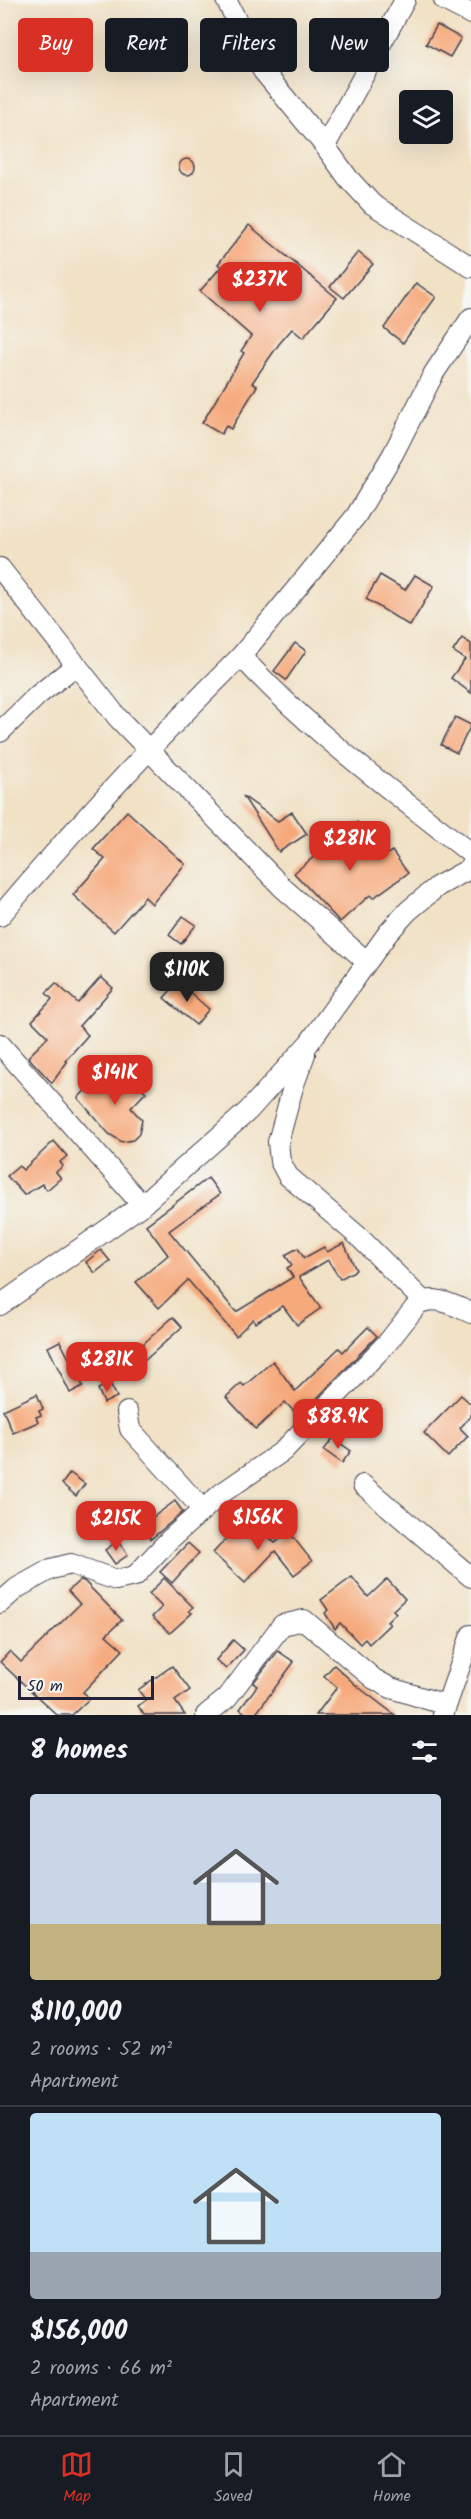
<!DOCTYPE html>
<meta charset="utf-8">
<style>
body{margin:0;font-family:Kalam,sans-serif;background:#242831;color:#f1f3f6;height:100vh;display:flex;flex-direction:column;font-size:22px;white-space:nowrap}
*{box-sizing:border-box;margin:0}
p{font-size:20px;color:#9ea1a6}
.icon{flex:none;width:33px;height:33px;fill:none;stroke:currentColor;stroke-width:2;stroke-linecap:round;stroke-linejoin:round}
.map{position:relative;height:1715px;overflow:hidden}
.panel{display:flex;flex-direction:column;background:#171b24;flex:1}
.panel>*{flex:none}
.banner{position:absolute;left:18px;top:18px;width:435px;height:54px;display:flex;gap:12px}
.tools{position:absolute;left:399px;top:90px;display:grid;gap:12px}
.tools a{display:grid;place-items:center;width:54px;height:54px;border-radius:6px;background:#171b24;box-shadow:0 6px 24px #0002;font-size:30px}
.scale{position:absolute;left:18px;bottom:15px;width:136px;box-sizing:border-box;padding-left:6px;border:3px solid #22223b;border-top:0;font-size:16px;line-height:21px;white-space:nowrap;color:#22223b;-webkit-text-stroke:4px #f6f6f2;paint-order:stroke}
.price{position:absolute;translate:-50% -51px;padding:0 14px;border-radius:12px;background:#d93025;color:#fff;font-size:20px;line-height:39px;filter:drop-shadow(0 2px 3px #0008)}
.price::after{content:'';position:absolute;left:50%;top:36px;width:18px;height:14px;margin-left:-9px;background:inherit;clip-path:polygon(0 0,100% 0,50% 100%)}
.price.selected{background:#222;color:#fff}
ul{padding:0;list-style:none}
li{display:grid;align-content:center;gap:12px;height:318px;padding:0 30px}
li+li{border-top:2px solid #363941}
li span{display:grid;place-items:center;height:186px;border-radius:6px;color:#555}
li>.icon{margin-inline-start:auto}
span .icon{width:108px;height:108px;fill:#fffc;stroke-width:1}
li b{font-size:26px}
h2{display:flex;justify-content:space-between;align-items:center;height:72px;padding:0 30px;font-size:26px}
.chip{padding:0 21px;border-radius:6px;background:#171b24;box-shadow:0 6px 24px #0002;font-size:21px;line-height:54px}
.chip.selected{background:#d93025;color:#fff}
.tabs{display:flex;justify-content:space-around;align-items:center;height:84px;border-top:2px solid #363941;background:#171b24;font-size:16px;color:#9ea1a6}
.tabs a{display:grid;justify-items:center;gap:3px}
.tabs .selected{color:#d93025}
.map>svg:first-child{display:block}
.building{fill:#f6a97a}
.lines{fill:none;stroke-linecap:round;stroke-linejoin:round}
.minor-casing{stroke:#413f50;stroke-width:22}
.minor{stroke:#fff;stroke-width:20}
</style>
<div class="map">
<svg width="471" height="1715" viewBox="0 0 471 1715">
<rect width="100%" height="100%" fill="#f6f6f2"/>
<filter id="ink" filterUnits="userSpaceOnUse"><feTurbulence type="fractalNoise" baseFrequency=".0167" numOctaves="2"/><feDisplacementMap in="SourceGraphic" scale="12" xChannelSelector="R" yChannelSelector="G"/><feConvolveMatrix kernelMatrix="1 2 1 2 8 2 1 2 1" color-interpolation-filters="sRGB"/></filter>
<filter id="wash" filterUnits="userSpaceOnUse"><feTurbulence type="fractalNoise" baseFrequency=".008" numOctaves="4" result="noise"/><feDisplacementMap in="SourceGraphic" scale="24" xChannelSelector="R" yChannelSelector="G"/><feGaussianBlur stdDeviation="1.35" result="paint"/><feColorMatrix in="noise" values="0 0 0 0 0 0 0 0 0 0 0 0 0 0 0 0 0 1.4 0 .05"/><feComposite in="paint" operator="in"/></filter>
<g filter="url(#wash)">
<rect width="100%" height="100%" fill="#f1e1c5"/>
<g id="blocks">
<g class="building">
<path d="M437,25L461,38L450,57L426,44Z"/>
<circle cx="187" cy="167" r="8"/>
<path d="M249,225L337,298L303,338L292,329L279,344L252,383L257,386L231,429L226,426L221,434L202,423L244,353L241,351L251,336L200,291L221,267L218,264Z"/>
<path d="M358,252L373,264L344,298L330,287Z"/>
<path d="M416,283L436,297L403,343L384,328Z"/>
<path d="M380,575L405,590L415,575L434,586L410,626L366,599Z"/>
<path d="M462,638L471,644V693L451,678L465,659L453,651Z"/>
<path d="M295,643L306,651L286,680L274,671Z"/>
<path d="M455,717L471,725L457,753L441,745Z"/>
<path d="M243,796L278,821L292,812L307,834L279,852Z"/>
<path d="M127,811L185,864L152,904L145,897L114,932L73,895L105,859L93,849Z"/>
<path d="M357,822L384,856L392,851L408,873L373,898L370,895L340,922L294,873Z"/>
<path d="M183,916L196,925L181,944L169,935Z"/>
<path d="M101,977L113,988L79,1026L88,1035L65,1061L67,1062L52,1083L28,1057L48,1037L32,1021L52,999L46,993L56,983L78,1003Z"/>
<path d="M178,982L209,1009L196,1025L164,998Z"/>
<path d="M119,1069L146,1092L131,1108L142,1120L139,1134L133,1140L122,1142L109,1134L78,1098L98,1077L106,1085Z"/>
<path d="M54,1141L67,1156L60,1162L63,1166L56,1172L61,1178L47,1190L42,1184L24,1195L7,1176L19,1166L23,1170Z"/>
<path d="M208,1178L220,1194L169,1231L236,1312L293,1277L287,1268L292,1265L285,1255L298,1248L304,1258L324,1247L327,1252L344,1243L356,1270L340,1279L328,1260L299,1277L321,1308L297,1325L283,1306L255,1323L253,1319L236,1336L188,1280L159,1308L136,1282L168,1255L146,1225Z"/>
<path d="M101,1250L110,1261L95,1273L86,1262Z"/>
<path d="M173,1317L182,1327L143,1362L134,1352Z"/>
<path d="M368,1327L377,1336L299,1417L285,1402L256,1429L226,1397L241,1383L244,1386L273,1361L295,1391L339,1348L343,1352Z"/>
<path d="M60,1341L83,1386L70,1393L48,1347Z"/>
<path d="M110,1383L117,1397L104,1403L98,1389Z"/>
<path d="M37,1394L43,1409L39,1411L41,1415L36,1417L38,1422L13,1433L3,1410Z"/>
<path d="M461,1395L471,1404V1416L460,1428L468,1436L448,1457L424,1433Z"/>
<path d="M333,1438L351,1451L342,1463L324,1450Z"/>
<path d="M70,1473L85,1484L76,1496L62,1484Z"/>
<path d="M175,1501L183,1512L151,1539L141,1526Z"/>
<path d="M247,1516L275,1543L289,1532L312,1561L294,1575L275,1551L245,1583L213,1553Z"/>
<path d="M118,1541L128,1555L115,1564L105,1550Z"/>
<path d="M188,1543L199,1553L172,1583L160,1572Z"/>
<path d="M352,1577L368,1597L387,1579L405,1599L393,1610L396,1613L387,1622L390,1624L369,1644L365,1639L360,1644L340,1623L335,1629L325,1613L328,1610L321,1600Z"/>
<path d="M164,1578L193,1607L189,1611L192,1613L170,1633L152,1617L162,1607L149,1594Z"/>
<path d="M80,1580L84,1581L122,1620L106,1635L123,1650L83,1692L89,1699L72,1715H57L0,1662L10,1651L21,1662L80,1604L68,1591Z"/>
<path d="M233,1640L244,1650L226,1669L216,1660Z"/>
<path d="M278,1651L294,1662L255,1715H248L240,1709L257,1686L253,1683Z"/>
<path d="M334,1665L357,1686L395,1715H316L337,1687L324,1676Z"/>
<path d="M172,1666L190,1690L175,1701L185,1715H144L138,1706L146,1700L138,1690Z"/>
</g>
</g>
</g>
<g filter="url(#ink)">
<use href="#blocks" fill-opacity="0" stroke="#413f50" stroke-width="1.5"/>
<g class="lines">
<g class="minor-casing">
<g id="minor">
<path d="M226,0L263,71L325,146"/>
<path d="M405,0L325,146L348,178L372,204L471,267"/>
<path d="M444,0L471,14"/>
<path d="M0,568L118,718L283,888L366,961"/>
<path d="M241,656L356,516L393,454L434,373L471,318"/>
<path d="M0,732L38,695L75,666"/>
<path d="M0,916C76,826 157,739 241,656C309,731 393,791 471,854"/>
<path d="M0,1044L142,1205"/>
<path d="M305,1054L293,1087L278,1142L280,1161L288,1176L358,1236L423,1301"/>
<path d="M0,1305L142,1205L248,1111L309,1043L388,933L408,911L438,886L471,868"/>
<path d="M127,1412L130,1429L203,1510"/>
<path d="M363,1485L471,1577"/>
<path d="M0,1603L17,1588L51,1569L71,1564L116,1580L135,1576L169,1540L222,1493L283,1451L388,1342L417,1305C433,1293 455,1306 471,1313"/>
<path d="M206,1715L227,1698L282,1625L304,1620L374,1679L391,1688L446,1705"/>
<path d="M443,1715L471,1635"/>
</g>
</g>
<use href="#minor" class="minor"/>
</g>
</g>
</svg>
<div class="tools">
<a><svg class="icon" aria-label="layers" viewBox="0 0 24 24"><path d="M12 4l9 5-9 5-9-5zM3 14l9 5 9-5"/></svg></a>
</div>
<div class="scale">50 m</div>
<b class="price" style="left:260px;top:313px">$237K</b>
<b class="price" style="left:350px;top:872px">$281K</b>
<b class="price selected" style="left:187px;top:1003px">$110K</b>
<b class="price" style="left:115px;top:1106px">$141K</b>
<b class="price" style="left:107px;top:1393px">$281K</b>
<b class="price" style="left:338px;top:1450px">$88.9K</b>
<b class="price" style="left:258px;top:1551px">$156K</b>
<b class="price" style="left:116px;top:1552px">$215K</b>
<div class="banner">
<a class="chip selected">Buy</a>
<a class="chip">Rent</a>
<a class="chip">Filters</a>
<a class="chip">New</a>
</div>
</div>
<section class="panel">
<h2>8 homes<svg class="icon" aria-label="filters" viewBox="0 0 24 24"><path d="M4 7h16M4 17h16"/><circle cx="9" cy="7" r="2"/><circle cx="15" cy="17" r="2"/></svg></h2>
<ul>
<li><span style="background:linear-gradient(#c9d6e8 70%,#c2b280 0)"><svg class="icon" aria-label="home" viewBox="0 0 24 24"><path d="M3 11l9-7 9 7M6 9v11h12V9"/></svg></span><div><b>$110,000</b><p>2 rooms · 52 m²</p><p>Apartment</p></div></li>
<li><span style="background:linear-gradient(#bfe0f5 75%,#9aa5b1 0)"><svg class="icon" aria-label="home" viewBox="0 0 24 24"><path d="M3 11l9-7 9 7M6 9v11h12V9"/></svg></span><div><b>$156,000</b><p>2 rooms · 66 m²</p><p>Apartment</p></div></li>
</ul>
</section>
<nav class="tabs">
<a class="selected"><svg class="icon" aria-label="map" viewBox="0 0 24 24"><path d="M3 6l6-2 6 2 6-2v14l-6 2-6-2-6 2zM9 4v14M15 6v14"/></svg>Map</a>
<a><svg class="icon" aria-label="saved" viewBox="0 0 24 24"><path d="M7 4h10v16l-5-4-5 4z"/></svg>Saved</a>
<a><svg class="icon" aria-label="home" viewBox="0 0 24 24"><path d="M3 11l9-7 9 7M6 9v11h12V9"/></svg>Home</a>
</nav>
